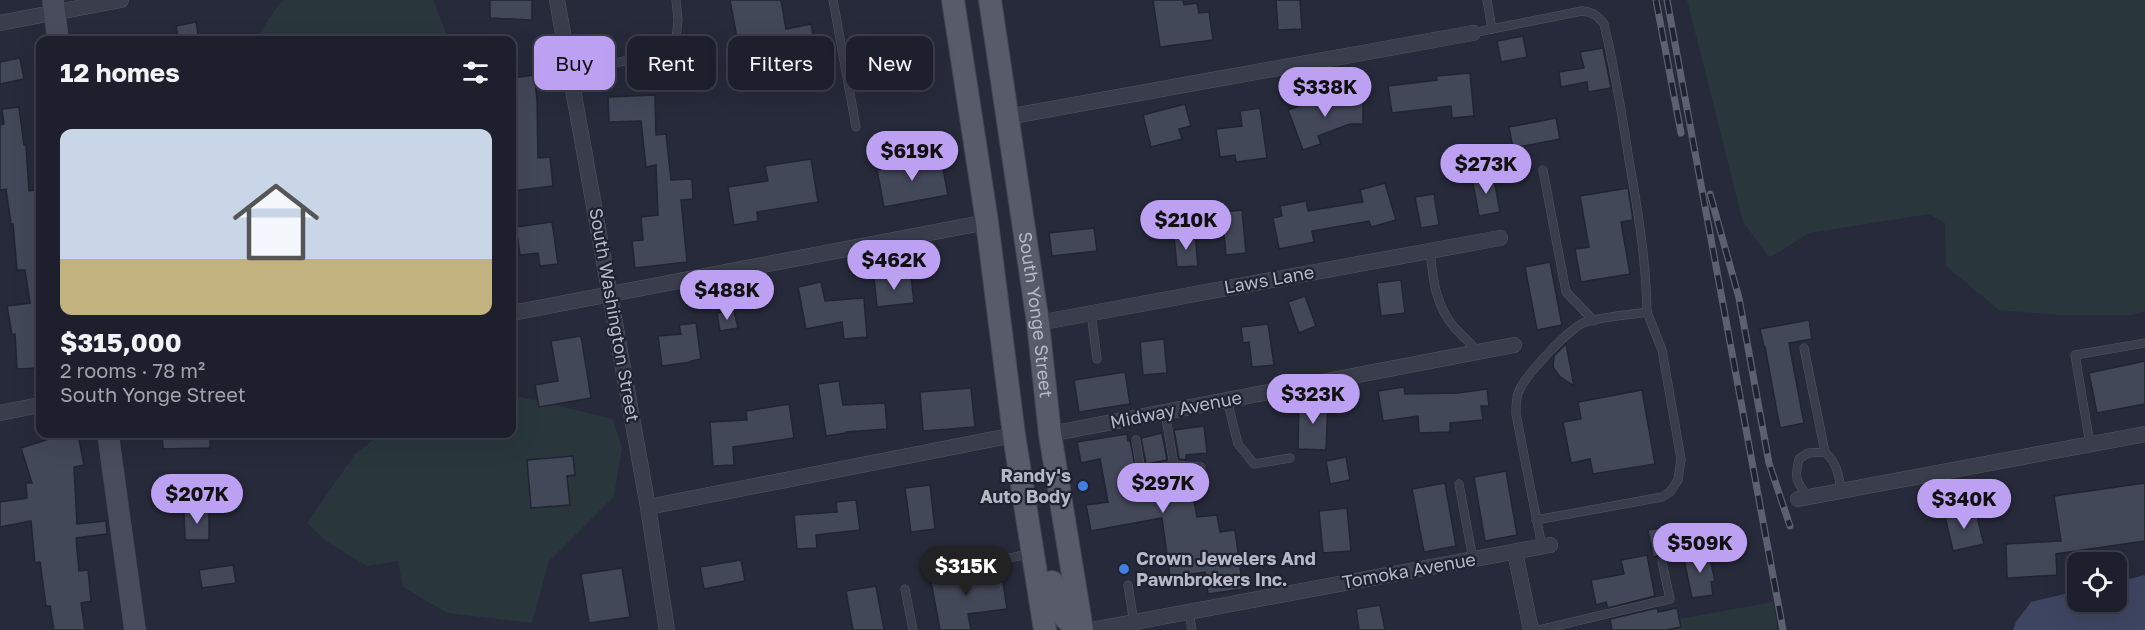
<!DOCTYPE html>
<meta charset="utf-8">
<style>
body{margin:0;font-family:"Golos Text",sans-serif;background:#2a2d38;color:#f1f3f6;height:100vh;display:flex;flex-direction:column;font-size:22px;white-space:nowrap}
*{box-sizing:border-box;margin:0}
p{font-size:20px;color:#a0a3a9}
.icon{flex:none;width:33px;height:33px;fill:none;stroke:currentColor;stroke-width:2;stroke-linecap:round;stroke-linejoin:round}
.map{position:relative;flex:1;overflow:hidden}
.details{position:absolute;left:36px;top:36px;width:480px;height:402px;display:flex;flex-direction:column;background:#1d202c;border-radius:12px;box-shadow:0 6px 24px #0002,0 0 0 2px #3b3e48}
.details>*{flex:none}
.banner{position:absolute;left:534px;top:36px;width:570px;height:54px;display:flex;gap:12px}
.tools{position:absolute;left:2067px;top:552px;display:grid;gap:12px}
.tools a{display:grid;place-items:center;width:60px;height:60px;border-radius:12px;background:#1d202c;box-shadow:0 6px 24px #0002,0 0 0 2px #3b3e48;font-size:30px}
.price{position:absolute;translate:-50% -51px;padding:0 14px;border-radius:21px;background:#bca0f2;color:#111;font-size:20px;line-height:39px;filter:drop-shadow(0 2px 3px #0008)}
.price::after{content:'';position:absolute;left:50%;top:36px;width:18px;height:14px;margin-left:-9px;background:inherit;clip-path:polygon(0 0,100% 0,50% 100%)}
.price.current{background:#222;color:#fff}
ul{padding:0;list-style:none}
li{display:grid;align-content:center;gap:12px;height:318px;padding:0 24px}
li+li{border-top:2px solid #3b3e48}
li span{display:grid;place-items:center;height:186px;border-radius:12px;color:#555}
li>.icon{margin-inline-start:auto}
span .icon{width:108px;height:108px;fill:#fffc;stroke-width:1}
li b{font-size:26px}
h2{display:flex;justify-content:space-between;align-items:center;height:72px;padding:0 24px;font-size:26px}
.pill{padding:0 21px;border-radius:12px;background:#1d202c;box-shadow:0 6px 24px #0002,0 0 0 2px #3b3e48;font-size:21px;line-height:54px}
.pill.current{background:#bca0f2;color:#111}
.map>svg:first-child{display:block}
.green{fill:#29373c}
.water{fill:#3e4561}
.building{fill:#434859;stroke:#212431;stroke-width:1.5}
.lines{fill:none;stroke-linecap:round;stroke-linejoin:round}
.lane-casing{stroke:#525562;stroke-width:9}
.street-casing{stroke:#525562;stroke-width:16}
.secondary-casing{stroke:#434653;stroke-width:22}
.primary-casing{stroke:#434653;stroke-width:24}
.lane{stroke:#3a3d4b;stroke-width:8}
.street{stroke:#3a3d4b;stroke-width:15}
.secondary{stroke:#494c5d;stroke-width:21}
.primary{stroke:#585c6a;stroke-width:22}
.rail-casing{stroke:#5d6071;stroke-width:7}
.rail{stroke:#1f222f;stroke-width:4.5;stroke-dasharray:14;stroke-linecap:butt}
.shop-dot{fill:#3f7fe0;stroke:#1f222f;stroke-width:2}
.labels{text-anchor:middle;stroke-width:4.5;stroke-linejoin:round;paint-order:stroke}
.street-label{font-size:18px;fill:#b6b8c6;stroke:#1f222f}
.poi-label{font-size:18px;font-weight:bold;fill:#b6b8c6;stroke:#1f222f;text-anchor:end}
</style>
<div class="map">
<svg width="2145" height="630" viewBox="0 0 2145 630">
<rect width="100%" height="100%" fill="#272a3a"/>
<g class="green">
<path d="M285,0H433L449,40H255L279,4Z"/>
<path d="M1687,0H2145V311L2132,315H2059L1999,310L1946,266L1945,223L1929,214L1809,233L1773,256H1768L1743,222Z"/>
<path d="M512,395L613,419L622,448L614,496L549,561L532,623L447,613L403,587L398,561L367,566L326,541L307,523L355,454L381,434H512Z"/>
<path d="M1773,602L1778,630H1618Z"/>
</g>
<path class="water" d="M2145,575V630H2013L2016,622L2031,602L2077,591L2078,602H2116L2117,582Z"/>
<g class="building">
<path d="M490,0H532V20L490,18Z"/>
<path d="M730,0H781L786,29L811,24L819,66L828,65L830,82L798,87L793,60L747,67L742,42L738,43Z"/>
<path d="M1153,0H1183L1184,5L1197,3L1199,13L1209,12L1213,40L1160,47Z"/>
<path d="M1276,0H1300L1302,29L1278,30Z"/>
<path d="M196,22L199,40H179L176,26Z"/>
<path d="M1523,36L1527,57L1501,62L1497,41Z"/>
<path d="M1603,48L1611,88L1588,92L1587,82L1561,87L1559,72L1584,68L1580,52Z"/>
<path d="M20,58L24,79L0,84V62Z"/>
<path d="M1470,73L1474,116L1452,118L1451,106L1392,113L1388,86L1437,80L1436,76Z"/>
<path d="M534,75L537,99L538,158L550,157L553,186L512,191V78Z"/>
<path d="M655,95L656,135L666,134L671,180L692,179L693,199L681,200L687,262L635,268L632,241L643,240L641,217L658,215L656,165L646,167L641,121L609,122L608,97Z"/>
<path d="M1321,98H1363V124H1350L1318,136L1321,144L1303,150L1288,110Z"/>
<path d="M1185,104L1191,126L1179,129L1182,139L1151,147L1143,115Z"/>
<path d="M19,107L24,145H26L29,191L36,190L40,220H37L40,252V317L36,318L40,351V368L17,369L15,334L12,335L7,306L30,303L25,270H17L13,224H11L6,189L0,190V125L4,124L2,109Z"/>
<path d="M1260,108L1267,158L1236,162L1235,155L1220,157L1216,129L1242,126L1240,111Z"/>
<path d="M1556,118L1560,139L1513,148L1509,127Z"/>
<path d="M941,158L948,195L884,207L877,170Z"/>
<path d="M811,159L818,202L757,212L758,221L734,225L728,187L768,181L765,166Z"/>
<path d="M1493,174L1500,212L1479,216L1472,178Z"/>
<path d="M1385,183L1396,220L1371,227L1369,221L1312,231L1314,242L1279,249L1273,218L1282,216L1280,206L1306,201L1308,211L1363,202L1360,190Z"/>
<path d="M1628,188L1633,220L1621,222L1630,274L1581,282L1575,249L1589,247L1580,196Z"/>
<path d="M1434,194L1439,225L1421,228L1415,197Z"/>
<path d="M1242,210L1246,253L1226,255L1222,212Z"/>
<path d="M552,222L558,264L540,266L538,253L520,255L516,227Z"/>
<path d="M1094,228L1097,251L1052,256L1049,233Z"/>
<path d="M1195,234L1198,266L1177,267L1174,236Z"/>
<path d="M1550,262L1562,325L1537,330L1525,267Z"/>
<path d="M911,275L914,303L877,307L874,278Z"/>
<path d="M1401,280L1405,313L1381,316L1377,283Z"/>
<path d="M821,282L825,301L864,298L867,337L844,339L842,322L806,329L798,287Z"/>
<path d="M1305,296L1316,326L1299,333L1288,302Z"/>
<path d="M734,311L738,328L720,331L717,313Z"/>
<path d="M1809,320L1812,339L1789,343L1804,423L1780,428L1765,347H1764L1760,329Z"/>
<path d="M696,323L701,359L691,361V362L662,366L658,336L681,334L679,325Z"/>
<path d="M1268,324L1274,365L1252,367L1249,342L1243,343L1241,327Z"/>
<path d="M581,336L591,398L539,407L535,385L558,381L551,341Z"/>
<path d="M1164,339L1167,373L1143,375L1140,342Z"/>
<path d="M1566,344L1574,386L1560,377L1553,367L1554,356Z"/>
<path d="M2145,361V404L2097,413L2089,373Z"/>
<path d="M1125,372L1130,404L1079,412L1074,380Z"/>
<path d="M839,381L843,405L885,403L887,429L846,432V433L826,436L818,384Z"/>
<path d="M1404,387L1405,394L1458,393L1487,389L1489,406H1481L1483,420L1450,423V432L1419,433L1418,416L1383,421L1378,391Z"/>
<path d="M971,388L975,427L923,431L920,392Z"/>
<path d="M1642,390L1655,464L1593,474L1590,459L1571,463L1563,422L1581,419L1578,402Z"/>
<path d="M1299,401H1328L1326,450L1298,449Z"/>
<path d="M789,404L794,438L733,447L734,465L713,466L710,422L747,420L746,411Z"/>
<path d="M1204,426L1207,453L1186,455V460L1179,459L1174,430Z"/>
<path d="M1162,433L1167,460L1146,464L1141,438Z"/>
<path d="M54,434H78L84,465L74,467L77,524L106,521L107,534L76,538L79,571L88,570L91,601L81,603L85,630H54L50,606H46L40,562L35,563L31,521L0,527V502L27,498L26,483H32L21,448L55,437Z"/>
<path d="M162,434H210V448L163,449Z"/>
<path d="M1127,434L1128,441L1130,440L1137,475L1142,477L1174,471L1189,472L1197,517L1217,515L1220,532L1235,530L1243,589L1208,594L1205,572L1170,577L1162,518L1091,531L1086,505L1108,502L1100,459L1081,463L1077,442Z"/>
<path d="M573,456L575,475L567,476L570,505L531,508L527,460Z"/>
<path d="M1346,457L1350,480L1330,484L1326,461Z"/>
<path d="M1506,471L1517,535L1485,541L1474,477Z"/>
<path d="M1445,483L1456,546L1424,552L1412,489Z"/>
<path d="M2145,483V541L2056,554L2057,575L2007,578L2006,544L2061,541L2054,496Z"/>
<path d="M930,485L935,529L911,532L905,488Z"/>
<path d="M856,500L860,530L816,535L817,548L797,549L794,515L837,512L836,502Z"/>
<path d="M1347,508L1351,551L1323,553L1319,511Z"/>
<path d="M1975,509L1984,544L1953,551L1945,516Z"/>
<path d="M209,510V540H185L184,511Z"/>
<path d="M1671,526L1677,552L1653,557L1648,530Z"/>
<path d="M1708,550L1715,581L1711,582L1713,595L1692,598L1683,555Z"/>
<path d="M1647,555L1655,596L1608,608L1606,602L1596,605L1591,580L1624,574L1621,560Z"/>
<path d="M741,560L745,581L704,589L700,567Z"/>
<path d="M233,565L236,583L202,588L199,570Z"/>
<path d="M622,568L630,617L589,623L581,574Z"/>
<path d="M960,570L961,575L1001,570L1007,609L968,614L971,630H940L930,576Z"/>
<path d="M876,586L884,630H853L846,591Z"/>
<path d="M1380,605L1385,630H1359L1356,609Z"/>
<path d="M1657,608L1658,612L1677,608L1681,627L1667,630H1612L1610,619Z"/>
</g>
<g class="lines">
<g class="lane-casing">
<g id="lane">
<path d="M833,0L856,127"/>
<path d="M1492,29L1582,11C1593,12 1598,16 1604,24C1615,69 1622,115 1629,160C1638,211 1646,260 1647,312C1630,315 1597,317 1583,323C1567,331 1530,371 1521,387C1516,395 1516,404 1516,414L1542,547"/>
<path d="M1473,33L1492,29L1487,0"/>
<path d="M570,72L659,54L676,39L678,20L676,0"/>
<path d="M1543,170L1566,292L1594,321"/>
<path d="M1430,251C1433,279 1435,304 1454,327C1461,335 1470,342 1477,351"/>
<path d="M1091,313L1097,359"/>
<path d="M1804,348L1825,452L1808,453L1799,459C1794,479 1796,481 1808,497"/>
<path d="M1227,400L1238,444L1254,464L1290,458"/>
<path d="M1165,412L1174,465"/>
<path d="M1136,440L1141,471L1174,465L1201,467"/>
<path d="M2090,444L2075,355L2145,343"/>
<path d="M1825,452C1837,463 1839,475 1841,491"/>
<path d="M1459,484L1473,559"/>
<path d="M1536,520L1662,497L1670,492L1678,480L1681,459L1662,350L1647,312"/>
<path d="M975,565L1029,554"/>
<path d="M1128,585L1135,630"/>
<path d="M905,589L913,630"/>
<path d="M1189,612L1192,630"/>
<path d="M1539,630L1670,599L1662,562"/>
</g>
</g>
<g class="street-casing">
<g id="street">
<path d="M557,0L648,507L667,630"/>
<path d="M0,23L121,0"/>
<path d="M1007,117L1473,33"/>
<path d="M512,313L987,222"/>
<path d="M1038,323L1500,238"/>
<path d="M0,413L40,405"/>
<path d="M1050,434L1514,345"/>
<path d="M1798,499L2145,434"/>
<path d="M648,507L1014,435"/>
<path d="M1515,552L1531,630"/>
<path d="M1091,630L1550,545"/>
</g>
</g>
<g class="secondary-casing">
<g id="secondary">
<path d="M53,0L58,40"/>
<path d="M108,434L135,630"/>
</g>
</g>
<g class="primary-casing">
<g id="primary">
<path d="M953,0L987,222L1014,435L1045,630"/>
<path id="s1" d="M990,0L1038,323L1050,434L1082,630"/>
<path d="M1052,582C1057,607 1058,615 1080,630"/>
</g>
</g>
<use href="#lane" class="lane"/>
<use href="#street" class="street"/>
<use href="#secondary" class="secondary"/>
<use href="#primary" class="primary"/>
<g class="rail-casing">
<g id="rail">
<path d="M1656,0L1681,133"/>
<path d="M1667,0L1783,630"/>
<path d="M1710,194L1739,298L1769,463L1790,526"/>
</g>
</g>
<use href="#rail" class="rail"/>
</g>
<g class="shop-dot">
<circle cx="1083" cy="486" r="6"/>
<circle cx="1124" cy="569" r="6"/>
</g>
<g class="labels">
<g class="street-label">
<text transform="translate(1269 280) rotate(-10)" y="6">Laws Lane</text>
<text transform="translate(614 315) rotate(80)" y="6">South Washington Street</text>
<text dy="6" stroke="none"><textPath href="#s1" startOffset="318">South Yonge Street</textPath></text>
<text transform="translate(1176 410) rotate(-11)" y="6">Midway Avenue</text>
<text transform="translate(1409 571) rotate(-10)" y="6">Tomoka Avenue</text>
</g>
<g class="poi-label">
<text x="1071" y="482">Randy's<tspan x="1071" dy="21">Auto Body</tspan></text>
<text x="1136" y="565" text-anchor="start">Crown Jewelers And<tspan x="1136" dy="21">Pawnbrokers Inc.</tspan></text>
</g>
</g>
</svg>
<div class="tools">
<a><svg class="icon" aria-label="locate" viewBox="0 0 24 24"><circle cx="12" cy="12" r="6"/><path d="M12 2v4M12 18v4M2 12h4M18 12h4"/></svg></a>
</div>
<b class="price" style="left:1325px;top:118px">$338K</b>
<b class="price" style="left:912px;top:182px">$619K</b>
<b class="price" style="left:1486px;top:195px">$273K</b>
<b class="price" style="left:1186px;top:251px">$210K</b>
<b class="price" style="left:894px;top:291px">$462K</b>
<b class="price" style="left:727px;top:321px">$488K</b>
<b class="price" style="left:1313px;top:425px">$323K</b>
<b class="price" style="left:1163px;top:514px">$297K</b>
<b class="price" style="left:197px;top:525px">$207K</b>
<b class="price" style="left:1964px;top:530px">$340K</b>
<b class="price" style="left:1700px;top:574px">$509K</b>
<b class="price current" style="left:966px;top:597px">$315K</b>
<div class="banner">
<a class="pill current">Buy</a>
<a class="pill">Rent</a>
<a class="pill">Filters</a>
<a class="pill">New</a>
</div>
<section class="details">
<h2>12 homes<svg class="icon" aria-label="filters" viewBox="0 0 24 24"><path d="M4 7h16M4 17h16"/><circle cx="9" cy="7" r="2"/><circle cx="15" cy="17" r="2"/></svg></h2>
<ul>
<li><span style="background:linear-gradient(#c9d6e8 70%,#c2b280 0)"><svg class="icon" aria-label="home" viewBox="0 0 24 24"><path d="M3 11l9-7 9 7M6 9v11h12V9"/></svg></span><div><b>$315,000</b><p>2 rooms · 78 m²</p><p>South Yonge Street</p></div></li>
</ul>
</section>
</div>
